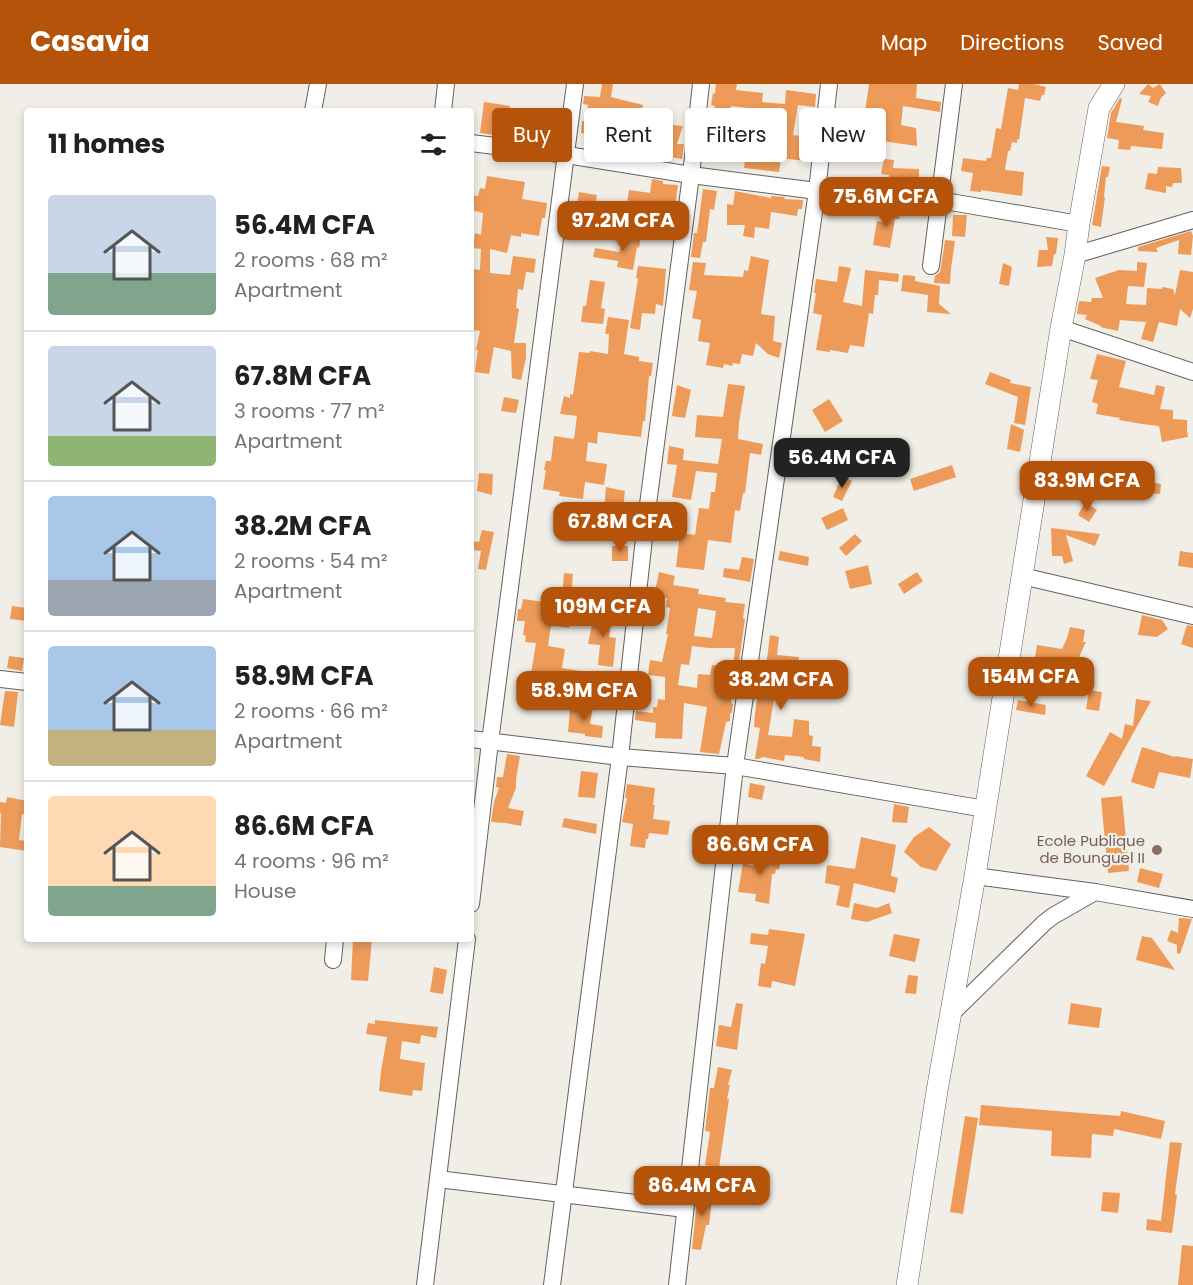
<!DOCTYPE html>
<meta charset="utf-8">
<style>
body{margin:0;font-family:Poppins,sans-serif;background:#f2f2f2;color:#202124;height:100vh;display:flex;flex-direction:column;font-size:22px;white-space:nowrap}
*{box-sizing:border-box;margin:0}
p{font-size:20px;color:#757577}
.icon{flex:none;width:33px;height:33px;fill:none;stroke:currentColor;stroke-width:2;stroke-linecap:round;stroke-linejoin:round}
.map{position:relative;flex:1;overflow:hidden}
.panel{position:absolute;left:24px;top:24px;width:450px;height:834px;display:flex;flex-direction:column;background:#fff;border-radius:6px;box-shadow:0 3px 9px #0003}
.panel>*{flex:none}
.hud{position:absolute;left:492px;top:24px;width:570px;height:54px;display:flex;gap:12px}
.price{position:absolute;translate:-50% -51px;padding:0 14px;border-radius:12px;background:#b45309;color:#fff;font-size:20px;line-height:39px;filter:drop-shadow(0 2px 3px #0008)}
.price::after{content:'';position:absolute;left:50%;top:36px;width:18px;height:14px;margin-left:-9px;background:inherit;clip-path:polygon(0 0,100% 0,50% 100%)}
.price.current{background:#222;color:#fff}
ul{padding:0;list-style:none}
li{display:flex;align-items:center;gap:18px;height:150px;padding:0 24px}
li+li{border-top:2px solid #e0e0e0}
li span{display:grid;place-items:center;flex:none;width:168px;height:120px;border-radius:6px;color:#555}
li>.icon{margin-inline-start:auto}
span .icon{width:72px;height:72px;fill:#fffc;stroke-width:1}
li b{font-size:26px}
h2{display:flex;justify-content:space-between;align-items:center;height:72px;padding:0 24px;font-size:26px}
.pill{padding:0 21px;border-radius:6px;background:#fff;box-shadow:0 3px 9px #0003;font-size:21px;line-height:54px}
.pill.current{background:#b45309;color:#fff}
header{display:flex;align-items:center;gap:36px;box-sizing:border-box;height:84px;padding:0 30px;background:#b45309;color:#fff}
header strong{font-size:28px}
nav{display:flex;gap:33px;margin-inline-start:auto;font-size:21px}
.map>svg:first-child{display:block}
.building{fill:#ee9b59;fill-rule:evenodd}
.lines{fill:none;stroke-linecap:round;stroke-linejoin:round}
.minor-casing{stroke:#64625c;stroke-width:18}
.major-casing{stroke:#64625c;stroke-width:22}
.minor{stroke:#fff;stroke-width:16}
.major{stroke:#fff;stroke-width:21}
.education-dot{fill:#8d6e63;stroke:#f0eee6;stroke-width:2}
.labels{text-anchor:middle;stroke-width:4.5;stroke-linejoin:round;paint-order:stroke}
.education-label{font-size:15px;fill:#785e54;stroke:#f0eee6;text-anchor:end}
</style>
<header>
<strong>Casavia</strong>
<nav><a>Map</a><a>Directions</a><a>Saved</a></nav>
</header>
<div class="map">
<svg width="1193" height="1201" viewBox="0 0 1193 1201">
<rect width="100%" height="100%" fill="#f0eee6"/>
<g class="building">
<path d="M602,0H613L611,13L643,21L640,35L600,34L599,51L581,49L582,37H586L588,21L583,20L584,12L600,13Z"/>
<path d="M716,0H737L736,6L763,9L762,18L785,20L786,6L816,10L815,23L798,21L793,51L808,53L805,77L781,74L779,88L744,84L749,42H747L749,24L731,22L727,46L711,43L715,22L711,21L713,9L715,10ZM761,27L786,31L784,54L759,51Z"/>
<path d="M869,0H917L916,14L941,18L940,28L903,22L901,41L916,44L917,62L875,56L878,34H864Z"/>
<path d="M1019,0H1034L1046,3L1044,11H1042L1040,17L1025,14L1019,56L1017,55V59L1012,58L1010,67H1008L1005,86L1024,88L1022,112L981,106V108L970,107L973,89L961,87L963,74L986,77L987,74H991L996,44L1001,45L1008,4L1018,6Z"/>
<path d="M1148,0L1153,4L1160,0L1166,9L1161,14L1158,22L1148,18L1151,12L1139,10Z"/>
<path d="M1120,14L1122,15L1116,38L1144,42L1143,46L1164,49L1162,65L1131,62L1130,66L1118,65L1119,56L1107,54L1111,29Z"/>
<path d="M484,18L510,22L509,28L519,29L518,36L534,37L530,56L480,49Z"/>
<path d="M839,27L857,29L854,55L836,52Z"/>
<path d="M656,39L683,42L677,60H684L682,75L656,71L657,67H653Z"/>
<path d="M881,68L880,78L846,75V69Z"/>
<path d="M884,75L894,76L893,84L919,85V100L888,99L889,91L881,90Z"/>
<path d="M1102,82L1110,83L1108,93H1106L1104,113H1105L1101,143L1092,141Z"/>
<path d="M1158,83L1181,84L1182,99H1173L1172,103L1166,102V109L1145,105L1148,89L1157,90Z"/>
<path d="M487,92L525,98L522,115L547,119L545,134H542L539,152L521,149V153L511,151L507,169L490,165V189L510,191L513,172L536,175L534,189L526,188L523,206L518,205L516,224L519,225L514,259H526V274L521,296L512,294L511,267L494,263L489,290L475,288L478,266H476L480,247L471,246V185L480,186L481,165L473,164L475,149L481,151L483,129L471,126V118L472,111L478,112L480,104L485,105Z"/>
<path d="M652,95L663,97V100L678,101L673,137L660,135L661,132L626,126L629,106L650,109Z"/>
<path d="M703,105L717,107L714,126L710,125L706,158H703L700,174L691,173L694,149H697Z"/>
<path d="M735,107L771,114V112L785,113L784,115L803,116L802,125H798L797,132L771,128L769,145L755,143L754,154L743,152L745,141H727V120L733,121Z"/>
<path d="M579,108L597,111L592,142L574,139Z"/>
<path d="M887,123L901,124L899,135H895L890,164L873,161L877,137L884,138Z"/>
<path d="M953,131H967L965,153L952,152Z"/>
<path d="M1191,147L1193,152L1191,171L1178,170L1179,156L1156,164L1158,168L1138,167V163Z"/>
<path d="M627,148L641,150L639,164L637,163L633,186L617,183L618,177L593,173L595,164L619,168L620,164L624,165Z"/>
<path d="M1046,153L1058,154L1056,170H1054L1052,182L1037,183L1039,166H1048Z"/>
<path d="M945,156L955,157L951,184L950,200L934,199L935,192L940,188L941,183Z"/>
<path d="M751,172L769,176L761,230L775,232L773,257L782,259L779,274L768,270L756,259L753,272L742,270L740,280L733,279L732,282L724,280L723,284L706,281L710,259L698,257L701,236L692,234L697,207L689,206L693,178L706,179L704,191L743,193L744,186L748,187Z"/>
<path d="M1137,178L1147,179L1144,203L1128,202L1126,220L1146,221L1147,204L1162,205V203L1173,205L1175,211L1180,186L1193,188V225L1190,234L1180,225L1177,242L1159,238L1153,258L1141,255L1146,238L1120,236L1118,247L1100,243L1101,242L1085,235L1087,231L1077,230L1079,217L1091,218L1092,214H1103L1095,194L1119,186L1137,187Z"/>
<path d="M1003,179L1012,183L1009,202L999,200Z"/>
<path d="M638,182L666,185L663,222L656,220L655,230L642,229L640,246L630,244L638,195L636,194Z"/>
<path d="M839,182L851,184L843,218L862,222L865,186L899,190L898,198L879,196L878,211H875L873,230L869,229L864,263L850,261L848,269L830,266V268L816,266L822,231L813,229L816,209H814L816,195L837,198Z"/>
<path d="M903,191L915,192V197L940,202L939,220L951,230L927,228L928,211L901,207Z"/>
<path d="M590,196L605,198L601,224L605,225L603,240L581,238L583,222H586Z"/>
<path d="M608,233L629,236L624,270L639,273V277L653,279L651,292H649L645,337H643L641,353L598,348L597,360L588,358L586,377L607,380L604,401L585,398L583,415L559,412L560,408L543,405L546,386H544L546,377H551L554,352L574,355L577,332L560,330L564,312L570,314V310L573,311L579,268L590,269V267L608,270L609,250H605Z"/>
<path d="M1097,270L1126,277L1119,303L1154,311L1156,301L1165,303L1160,325L1173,326V335L1187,336V345L1188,353L1162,358L1159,342L1142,340L1119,336L1120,334L1096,330L1098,320L1092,318L1098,296L1090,295Z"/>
<path d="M990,288L1011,296L1010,299L1031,303L1025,341L1014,339L1018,313L985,300Z"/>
<path d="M728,300L745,302L739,339L738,355L763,360L761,371L750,369L745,409H743L740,427L735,426L731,459L708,456L704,486L676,483L680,449L695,451L699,424L709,425L711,408H715L717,389L696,387L691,416L672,413L677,381L667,380L669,362L684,365L683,376L718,380L722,355L695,353L697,331L723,333Z"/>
<path d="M677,301L691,306L685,334L672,332Z"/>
<path d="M504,313L519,316L516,329L501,327Z"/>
<path d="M829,315L843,337L825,348L812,326Z"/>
<path d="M1011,340L1024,346L1020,368L1007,365Z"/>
<path d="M791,365L808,367L804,394L800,384L788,383Z"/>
<path d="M952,381L956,393L914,407L910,395Z"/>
<path d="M1125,383L1140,397L1161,400L1160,410L1127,407L1124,402L1127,398L1119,390Z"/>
<path d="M479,389L493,390L492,411L477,407Z"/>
<path d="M842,392L852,397L842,417L833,413Z"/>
<path d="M606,403L625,407L621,442L615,441L613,457L604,456L608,426H604Z"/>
<path d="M1085,418L1097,426L1089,438L1078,431Z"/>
<path d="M843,424L848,436L827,446L821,434Z"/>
<path d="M1051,444L1060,445L1100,450L1095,462L1066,451L1073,477L1064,480L1062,472H1052Z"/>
<path d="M482,446L494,448L486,486L478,485L481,467L471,466V457L479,458Z"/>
<path d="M855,450L862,457L846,472L839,464Z"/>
<rect x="612" y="462" width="16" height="15"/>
<path d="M780,467L809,473L808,482L778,476Z"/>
<path d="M1180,467L1193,469V484L1178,482Z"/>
<path d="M742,473L754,475L750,498L723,493L724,484L739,486Z"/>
<path d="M868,481L872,500L850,505L845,487Z"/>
<path d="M659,488L675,492L673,501L699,505L698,510L726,514L725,518L745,520L743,534L745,535L737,592H735L731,619L733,620L732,629H730V637L726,638L719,670L700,668L707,623L684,619L682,655L655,654L656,639L635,636L636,627L653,629V623H657L658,615L665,616V593L648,591L650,576L662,578L668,550H666L670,524L666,523L667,514L654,512ZM698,524L716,527L712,554L694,552ZM692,562L709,564H735L733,584L712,581L710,591L698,590L697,604L678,601L681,580L689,581Z"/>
<path d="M917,488L923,497L904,510L898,500Z"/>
<path d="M564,489L573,490L571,512L573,513L569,544L551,541L548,562L565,565L562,584L586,588L585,597L569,595V597L560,596L557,617L537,615L539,597L530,596L536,559L525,558L526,552L523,551L525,537H517L518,525H521L523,515L544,518L545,511L562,513Z"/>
<path d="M12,522L27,524V537L10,535Z"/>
<path d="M595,525L606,527L611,541L609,553L616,554L613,583L598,581L600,561L588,560Z"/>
<path d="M1142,531L1162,536L1168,545L1157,553L1138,551Z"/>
<path d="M1187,541L1193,542V564L1181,560Z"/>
<path d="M1070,543L1085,546L1083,558H1086L1070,593L1056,588L1059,578L1035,574L1037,561L1062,565L1067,554Z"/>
<path d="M770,551L779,553L777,571L799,573L793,609L776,603L768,651L792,653L794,635L809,637V651L813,652L812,662L821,663L820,678L804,675V673L785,671L784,677L763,673L758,675H755L760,644L754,643L755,629L762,583H766Z"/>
<path d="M9,572L24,574L22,587L7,584Z"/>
<path d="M810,580L841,585L839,604H834V607L797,610Z"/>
<path d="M1089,606L1102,608L1099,627L1086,625Z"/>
<path d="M5,607L18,608L14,643L0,641Z"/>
<path d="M1136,615L1151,617L1104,702L1086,692L1110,648L1122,655L1125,640L1133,642Z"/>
<path d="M1018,616L1046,621L1045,631L1016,626Z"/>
<path d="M580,620L593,622L590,640L603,642L602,654L585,652V650L568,648L570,625H580Z"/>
<path d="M1142,663L1175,673V672L1193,675L1190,694L1159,688L1154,705L1131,698Z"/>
<path d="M507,670L520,672L516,695V704L508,724L524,727L521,742L506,739L491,738L494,718L499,704L496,703L497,693H503Z"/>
<path d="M581,687L598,689L595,714L578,713Z"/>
<path d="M750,699L765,702L762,716L748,713Z"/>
<path d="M627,700L655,704L653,721H655L653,735L670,737L668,751L649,749L648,755H646L645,764L630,762L633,740L622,738L627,714H625Z"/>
<path d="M1122,712L1129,787L1108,789L1101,714Z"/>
<path d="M7,713L27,717V731L22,730L19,756L27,757V767L0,763L1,729H0V718L6,719Z"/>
<path d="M894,720L909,723L907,739L892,738Z"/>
<path d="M564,734L597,740L596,750L562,743Z"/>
<path d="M929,743L951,760L936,787L921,783L904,768L914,753Z"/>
<path d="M861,753L896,761L891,792L898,794L895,809L854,799L849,824L836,821L840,802L825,799L827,781L855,785Z"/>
<path d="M761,765L782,767L779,786L776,785L775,790H772L769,820L755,817L756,810L738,808L743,779L754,782L761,774Z"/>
<path d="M1140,784L1163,790L1159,804L1137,798Z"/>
<path d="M854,819L877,824L889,819L892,829L867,838L851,835Z"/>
<path d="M1179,834L1192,835L1180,870L1177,869V861L1167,857L1171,846L1178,849Z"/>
<path d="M769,845L805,850L795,902L772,897L771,904L758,902L761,879L765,880L768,862L750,860L751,849L768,851Z"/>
<path d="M894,850L920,855L915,878L889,872Z"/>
<path d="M1142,852L1152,854L1175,886L1136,876Z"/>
<path d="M353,855H372L368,897L351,896Z"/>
<path d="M434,883L447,886L443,910L430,908Z"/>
<path d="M908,891L918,892L916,910L905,909Z"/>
<path d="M736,919L743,920L737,966L716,962L719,941L731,943Z"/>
<path d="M1071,919L1102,924L1099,944L1068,940Z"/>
<path d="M375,936L438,943L436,954L421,951L420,960L402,957L400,975L425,979L422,1007L413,1006L412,1012L379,1007L381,987L387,953L366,950L368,939L375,940Z"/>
<path d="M718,983L732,986L728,1001H730L727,1015H729L719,1084L705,1081L710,1048L705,1047L710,1004H714Z"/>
<path d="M981,1021L1120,1032L1121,1027L1165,1037L1161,1055L1114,1045L1113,1052L1092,1050L1091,1074L1051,1072L1052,1047L979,1041Z"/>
<path d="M965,1032L978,1034L963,1130L950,1128Z"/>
<path d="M1170,1058L1182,1059L1175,1110L1177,1111L1172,1149L1146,1146L1147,1135L1161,1137Z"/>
<path d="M701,1104L713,1107L709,1141H706L701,1166L692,1165L697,1116H699Z"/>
<path d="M1103,1108L1120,1109L1118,1129L1101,1127Z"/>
<path d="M1182,1161L1193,1162V1201H1178Z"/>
</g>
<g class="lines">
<g class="minor-casing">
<g id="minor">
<path d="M313,27L318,0"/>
<path d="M443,27L446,0"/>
<path d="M471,59L567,71L691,91L817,107L939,116L1079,140"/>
<path d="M1075,171L1193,136"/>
<path d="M931,182L954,0"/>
<path d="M1061,244L1193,288"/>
<path d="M1022,492L1193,532"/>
<path d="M0,595L27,598"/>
<path d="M471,655L620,673L735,682L985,725"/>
<path d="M975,792L1095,808L1193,825"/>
<path d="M471,820L490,658L575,0"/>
<path d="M333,876L335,855"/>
<path d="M950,931L1044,839L1053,832L1095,808"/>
<path d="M438,1095L685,1125"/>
<path d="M425,1201L467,855"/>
<path d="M552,1201L620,673L646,436L691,91L701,0"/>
<path d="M677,1201L735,682L817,107L829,0"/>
</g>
</g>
<g class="major-casing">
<path id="major" d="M907,1201L937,1007L975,792L1061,244L1075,171L1079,140L1099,24L1114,0"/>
</g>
<use href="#minor" class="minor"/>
<use href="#major" class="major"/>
</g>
<circle class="education-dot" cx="1157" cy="766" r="6"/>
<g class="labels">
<g class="education-label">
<text x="1145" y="762">Ecole Publique<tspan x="1145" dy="17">de Bounguel II</tspan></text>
</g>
</g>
</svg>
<b class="price" style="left:886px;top:144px">75.6M CFA</b>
<b class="price" style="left:623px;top:168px">97.2M CFA</b>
<b class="price current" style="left:842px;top:405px">56.4M CFA</b>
<b class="price" style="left:1087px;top:428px">83.9M CFA</b>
<b class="price" style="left:620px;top:469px">67.8M CFA</b>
<b class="price" style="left:603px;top:554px">109M CFA</b>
<b class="price" style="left:1031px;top:624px">154M CFA</b>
<b class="price" style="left:781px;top:627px">38.2M CFA</b>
<b class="price" style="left:584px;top:638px">58.9M CFA</b>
<b class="price" style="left:760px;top:792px">86.6M CFA</b>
<b class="price" style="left:702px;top:1133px">86.4M CFA</b>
<div class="hud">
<a class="pill current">Buy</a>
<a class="pill">Rent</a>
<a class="pill">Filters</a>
<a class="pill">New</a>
</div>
<section class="panel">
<h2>11 homes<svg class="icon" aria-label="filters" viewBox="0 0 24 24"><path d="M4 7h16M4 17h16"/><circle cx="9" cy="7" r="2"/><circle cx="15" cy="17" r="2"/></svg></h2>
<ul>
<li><span style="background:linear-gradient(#c9d6e8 65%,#7fa58c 0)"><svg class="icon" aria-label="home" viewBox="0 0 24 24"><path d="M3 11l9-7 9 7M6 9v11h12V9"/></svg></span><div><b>56.4M CFA</b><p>2 rooms · 68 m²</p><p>Apartment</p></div></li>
<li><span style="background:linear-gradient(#c9d6e8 75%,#8fb573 0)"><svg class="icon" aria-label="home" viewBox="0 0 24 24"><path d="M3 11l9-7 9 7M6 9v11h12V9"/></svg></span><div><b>67.8M CFA</b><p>3 rooms · 77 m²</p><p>Apartment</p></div></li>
<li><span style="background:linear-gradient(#a9c7e8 70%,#9aa5b1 0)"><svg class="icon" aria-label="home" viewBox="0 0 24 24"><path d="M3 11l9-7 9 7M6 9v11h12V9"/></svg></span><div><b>38.2M CFA</b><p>2 rooms · 54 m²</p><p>Apartment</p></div></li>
<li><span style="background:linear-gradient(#a9c7e8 70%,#c2b280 0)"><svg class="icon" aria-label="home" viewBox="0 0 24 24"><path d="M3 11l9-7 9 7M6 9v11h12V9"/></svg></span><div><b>58.9M CFA</b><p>2 rooms · 66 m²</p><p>Apartment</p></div></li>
<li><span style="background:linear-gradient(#ffd9b3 75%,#7fa58c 0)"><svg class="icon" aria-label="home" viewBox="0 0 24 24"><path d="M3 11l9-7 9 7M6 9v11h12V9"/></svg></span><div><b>86.6M CFA</b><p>4 rooms · 96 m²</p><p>House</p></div></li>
</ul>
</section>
</div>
